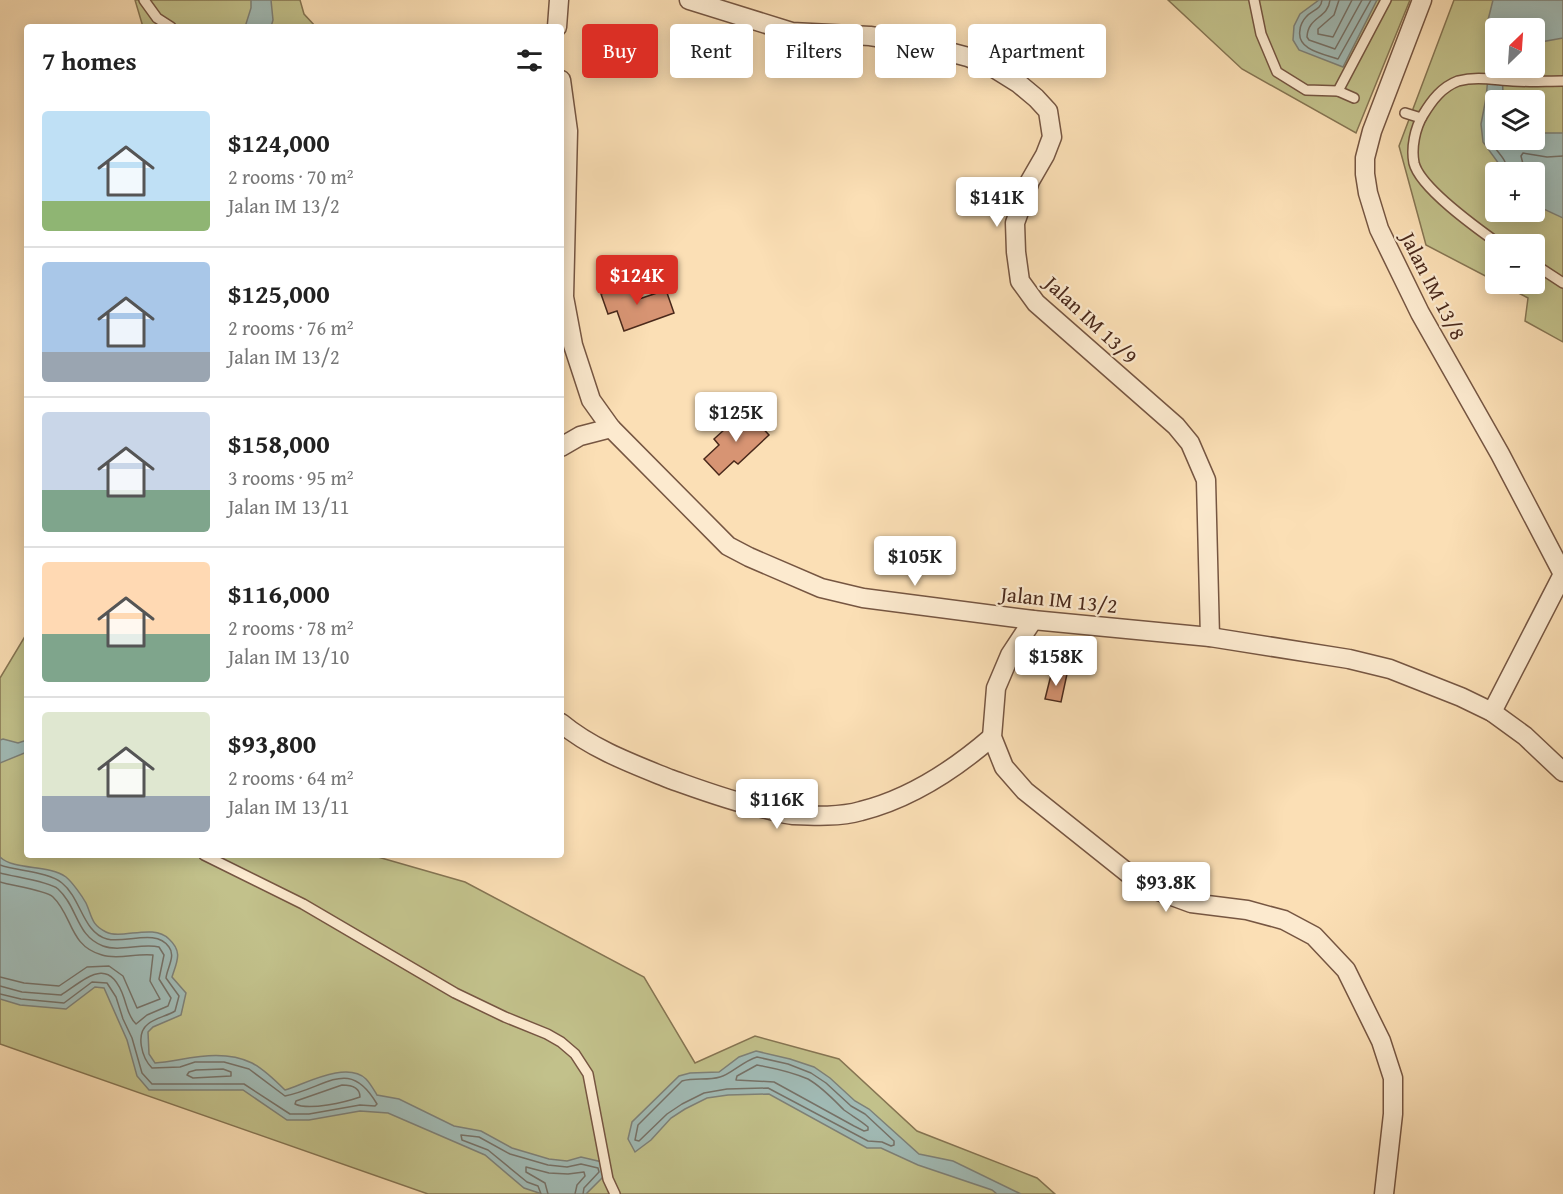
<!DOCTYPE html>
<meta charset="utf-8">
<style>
body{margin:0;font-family:"Gentium Book Plus",serif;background:#f6f6f6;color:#222;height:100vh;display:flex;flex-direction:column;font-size:22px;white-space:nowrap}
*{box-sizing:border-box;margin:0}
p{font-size:20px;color:#767676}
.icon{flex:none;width:33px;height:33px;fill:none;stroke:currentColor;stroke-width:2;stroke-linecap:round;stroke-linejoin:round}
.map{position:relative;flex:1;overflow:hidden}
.sheet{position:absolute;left:24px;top:24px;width:540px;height:834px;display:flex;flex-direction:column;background:#fff;border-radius:6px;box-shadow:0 3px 15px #0003}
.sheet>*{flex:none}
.top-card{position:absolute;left:582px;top:24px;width:570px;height:54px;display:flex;gap:12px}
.needle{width:39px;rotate:25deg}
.controls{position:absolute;left:1485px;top:18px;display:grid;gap:12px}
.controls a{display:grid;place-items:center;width:60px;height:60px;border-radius:6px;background:#fff;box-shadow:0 3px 15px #0003;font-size:30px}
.price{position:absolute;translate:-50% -51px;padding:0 14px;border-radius:6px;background:#fff;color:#222;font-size:20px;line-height:39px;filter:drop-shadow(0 2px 3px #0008)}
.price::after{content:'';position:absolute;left:50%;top:36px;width:18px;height:14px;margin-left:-9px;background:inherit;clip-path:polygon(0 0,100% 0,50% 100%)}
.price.current{background:#d93025;color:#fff}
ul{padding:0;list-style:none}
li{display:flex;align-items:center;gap:18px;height:150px;padding:0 18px}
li+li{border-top:2px solid #e0e0e0}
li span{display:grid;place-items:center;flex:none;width:168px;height:120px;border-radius:6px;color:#555}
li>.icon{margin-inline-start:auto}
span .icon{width:72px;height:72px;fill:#fffc;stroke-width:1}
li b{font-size:26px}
h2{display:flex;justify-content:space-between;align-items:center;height:72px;padding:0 18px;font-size:26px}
.pill{padding:0 21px;border-radius:6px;background:#fff;box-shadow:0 3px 15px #0003;font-size:21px;line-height:54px}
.pill.current{background:#d93025;color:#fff}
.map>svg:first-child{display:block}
.green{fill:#c2c18b;stroke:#867553;stroke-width:1.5;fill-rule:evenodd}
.water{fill:#a1bbb6;stroke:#7e8178;stroke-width:1.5}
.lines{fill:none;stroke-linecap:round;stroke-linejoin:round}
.shore{stroke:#767268;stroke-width:1.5}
.building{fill:#d79473;stroke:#4a291b;stroke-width:1.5}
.lane-casing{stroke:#765642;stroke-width:12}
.street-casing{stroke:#765642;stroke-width:21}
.lane{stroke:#fceacf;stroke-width:9}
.street{stroke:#fceacf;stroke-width:18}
.labels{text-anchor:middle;stroke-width:4.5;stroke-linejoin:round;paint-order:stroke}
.street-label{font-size:21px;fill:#4a291b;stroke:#fceacf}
</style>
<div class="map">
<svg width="1563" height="1194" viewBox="0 0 1563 1194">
<rect width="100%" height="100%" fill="#fbdfb5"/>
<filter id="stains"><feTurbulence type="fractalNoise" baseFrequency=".00333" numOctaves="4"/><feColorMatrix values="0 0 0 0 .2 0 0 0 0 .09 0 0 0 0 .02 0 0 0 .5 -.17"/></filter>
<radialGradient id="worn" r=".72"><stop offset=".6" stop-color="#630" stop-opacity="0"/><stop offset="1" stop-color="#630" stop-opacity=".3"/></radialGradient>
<g class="green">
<path d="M135,0H300L304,14L316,27H143Z"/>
<path d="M1168,0H1410L1356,133L1242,69Z"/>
<path d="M1454,0H1563V342L1525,321L1528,298L1501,284H1534V244H1496L1495,281L1426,245L1399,146ZM1496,28H1534V68H1496ZM1496,100H1534V140H1496ZM1496,172H1534V212H1496Z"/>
<path d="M27,633V855H371L465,882L644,977L695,1063L755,1036L839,1059L917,1131L1037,1178L1055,1194H428L0,1044V678Z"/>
</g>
<g class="water">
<path d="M251,0H271L273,20L271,27H245L251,8Z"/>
<path d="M1319,0H1377L1343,67L1299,50L1293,40L1294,26L1300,14Z"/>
<path d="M1493,0H1563V38L1535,43L1534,28H1496V68H1502L1503,93L1507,100H1496V140H1534L1535,133H1563V218L1535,205L1534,172H1503L1502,168L1483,142L1481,124L1486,98L1490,57L1486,28Z"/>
<path d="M3,739L18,743L27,740V752L0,763V740Z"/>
<path d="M0,857C15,871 48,864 66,877C73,883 82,896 86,903C92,916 91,925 106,932C122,940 153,923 169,939C183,952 177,961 172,977L186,993L181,1015L153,1027L148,1032L149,1054L155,1063C187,1060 220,1048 252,1063C264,1069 276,1081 285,1090C307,1083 347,1061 366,1079C370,1083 374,1090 377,1095L399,1099L454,1126L481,1131L512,1148L549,1159L567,1161L581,1157L602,1162L606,1174L586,1194H542L524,1188L485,1155L388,1113L360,1111L309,1120H287L243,1090H149L137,1076L127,1040L104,988L95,987L66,1009L20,1005L0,999Z"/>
<path d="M756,1051L790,1059L814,1067L830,1078L855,1101L869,1109L919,1154L953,1161L1021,1194H997L992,1190L918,1165L881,1148H867L769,1094L728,1095L707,1098L685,1109L671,1118L651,1140L635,1152L628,1139L632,1122L679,1076L690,1073L719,1072L739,1057Z"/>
</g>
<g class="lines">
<g class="shore">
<path d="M1322,0C1321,10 1312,10 1306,17C1303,20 1300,26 1300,30C1296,50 1324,54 1338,59L1371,0"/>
<path d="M1330,0C1328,19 1308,16 1307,37L1309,40L1335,49L1362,0"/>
<path d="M1339,0L1334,15L1318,29V34L1333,37L1352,0"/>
<path d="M1500,100L1497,95L1493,97C1490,110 1483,127 1489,139C1495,151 1507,158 1508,172"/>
<path d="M1525,172L1521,156L1523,153L1547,157L1563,156"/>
<path d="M0,865C17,871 49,872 62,883C81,898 83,933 107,939C125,944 156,928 169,947C176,956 167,968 166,978L179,996L175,1011C167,1016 155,1018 148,1024C135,1034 142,1058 152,1068L180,1067L195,1062H224L249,1069L285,1096C327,1088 349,1056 377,1104L375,1106L360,1105L309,1114H290L244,1084H152L142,1073L132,1038L123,1019L116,997L107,983L92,982L64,1003L21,999L0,994"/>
<path d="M0,873C14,877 48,881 58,889C78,907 76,936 103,946C119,952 142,943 159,947L164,955L159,979L171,998L168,1006L147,1015L136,1024C129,1018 127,1007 124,998C109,954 86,979 61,995L22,992L0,986"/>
<path d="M0,882C13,886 45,890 53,897C73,916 69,946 102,955C118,960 136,953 153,955L150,981L160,999L137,1008L123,976L109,966L87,967L59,986L24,983L0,977"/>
<path d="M757,1057L788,1064L811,1073L826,1083L851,1106L865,1114L894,1141V1145L891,1146L882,1142L868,1141L768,1088L727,1089L704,1093L682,1104L667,1114L639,1141L635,1140L638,1125L682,1081C695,1077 707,1081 720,1077C730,1075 743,1061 757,1057Z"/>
<path d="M757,1065C774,1068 792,1072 808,1079C822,1087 833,1099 844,1110C852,1116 860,1120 868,1127V1130L864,1131L854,1126L774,1082L736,1080L737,1076Z"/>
<path d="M223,1069L231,1072V1076L193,1078L187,1075L189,1072L196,1070Z"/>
<path d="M342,1085C350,1085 360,1087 360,1097C346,1102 309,1111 295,1104L296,1101Z"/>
<path d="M541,1194L538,1186L527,1182L488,1150L462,1140L461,1135L479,1137L510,1154L548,1165L567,1167L581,1164L598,1168L599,1172L584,1188L583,1194"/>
<path d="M548,1194L545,1183L526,1172V1167L549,1173L568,1174L584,1172L585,1176L577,1185L575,1194"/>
</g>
</g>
<g class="building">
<path d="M634,283L639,299L666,290L674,313L624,331L617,311L608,314L601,294Z"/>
<path d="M746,410L769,435L738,464L734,461L719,475L704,459L719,445L714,439Z"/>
<path d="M1052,671L1067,674L1061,702L1045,699Z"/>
</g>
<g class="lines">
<g class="lane-casing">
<g id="lane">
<path d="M144,0L157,18L171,27"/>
<path d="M1254,0L1261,34L1277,72L1306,90L1338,91L1386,0"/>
<path d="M1338,91L1354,98"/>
<path d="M1405,113L1421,118"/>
<path d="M1499,244C1478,229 1420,188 1414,163C1411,148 1415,128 1423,115C1432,100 1442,87 1458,81C1477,76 1494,80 1513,81C1529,82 1546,81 1563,81"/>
<path d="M1534,264L1563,283"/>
<path d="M204,855L303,904L455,993L505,1017L547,1034L561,1042L575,1054L588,1074L608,1179L615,1194"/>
</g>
</g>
<g class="street-casing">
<g id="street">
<path d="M689,0L792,32L870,36L915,43L968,57L994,68L1018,83L1036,98L1048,111L1052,137L1045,155L1030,181L1015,223L1016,252L1020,281L1036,303L1176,426L1190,443L1206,480L1210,637"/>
<path d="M1422,0L1372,131L1365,158V174L1368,193L1379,229L1420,313L1500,454L1563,574"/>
<path d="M557,27L559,0"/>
<path d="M561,80L568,131L564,297L573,345L591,400L611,428L728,546L749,557L821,588L863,598L1033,620L1210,637L1349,659L1390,669L1461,697L1492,712L1525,736L1563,772"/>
<path d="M561,447L580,436L611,428"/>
<path d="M1033,620L1010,655L996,688L992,737L1004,767L1025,791L1134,878L1153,889L1191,903L1247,910L1284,920L1314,936L1346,970L1381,1041L1393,1078V1114L1384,1194"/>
<path d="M1492,712L1563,574"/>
<path d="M561,723C592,749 633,764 670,779C701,790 730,801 762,808C772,810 783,814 793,815C815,816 840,817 861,811C909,799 955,769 992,737"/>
</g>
</g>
<use href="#lane" class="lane"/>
<use href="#street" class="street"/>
</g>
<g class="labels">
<g class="street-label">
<text transform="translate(1433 286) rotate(63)" y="7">Jalan IM 13/8</text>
<text transform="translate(1091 320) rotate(43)" y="7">Jalan IM 13/9</text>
<text transform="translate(1059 600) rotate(6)" y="7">Jalan IM 13/2</text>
</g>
</g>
<rect width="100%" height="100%" filter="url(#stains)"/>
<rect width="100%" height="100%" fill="url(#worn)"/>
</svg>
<div class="controls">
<a><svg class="needle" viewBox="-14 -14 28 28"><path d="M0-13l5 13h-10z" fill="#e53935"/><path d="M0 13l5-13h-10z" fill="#767676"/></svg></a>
<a><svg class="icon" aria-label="layers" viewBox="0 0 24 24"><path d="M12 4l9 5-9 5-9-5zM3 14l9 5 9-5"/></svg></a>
<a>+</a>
<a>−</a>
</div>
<b class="price" style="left:997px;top:228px">$141K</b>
<b class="price current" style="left:637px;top:306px">$124K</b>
<b class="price" style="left:736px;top:443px">$125K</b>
<b class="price" style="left:915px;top:587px">$105K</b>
<b class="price" style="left:1056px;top:687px">$158K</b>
<b class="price" style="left:777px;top:830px">$116K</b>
<b class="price" style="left:1166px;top:913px">$93.8K</b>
<div class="top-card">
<a class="pill current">Buy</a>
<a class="pill">Rent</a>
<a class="pill">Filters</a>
<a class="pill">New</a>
<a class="pill">Apartment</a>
</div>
<section class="sheet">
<h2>7 homes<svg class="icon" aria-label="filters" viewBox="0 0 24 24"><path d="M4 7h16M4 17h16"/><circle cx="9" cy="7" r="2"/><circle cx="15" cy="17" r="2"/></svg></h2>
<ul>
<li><span style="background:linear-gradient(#bfe0f5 75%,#8fb573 0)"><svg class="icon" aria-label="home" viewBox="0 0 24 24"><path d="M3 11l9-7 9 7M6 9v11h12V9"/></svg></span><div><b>$124,000</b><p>2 rooms · 70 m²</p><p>Jalan IM 13/2</p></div></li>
<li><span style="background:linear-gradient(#a9c7e8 75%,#9aa5b1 0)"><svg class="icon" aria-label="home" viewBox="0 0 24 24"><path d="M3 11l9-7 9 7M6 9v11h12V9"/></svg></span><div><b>$125,000</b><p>2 rooms · 76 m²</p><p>Jalan IM 13/2</p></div></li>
<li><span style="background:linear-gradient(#c9d6e8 65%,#7fa58c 0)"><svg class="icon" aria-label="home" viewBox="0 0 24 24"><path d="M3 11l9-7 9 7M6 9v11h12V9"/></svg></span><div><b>$158,000</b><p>3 rooms · 95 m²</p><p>Jalan IM 13/11</p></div></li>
<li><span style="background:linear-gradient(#ffd9b3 60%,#7fa58c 0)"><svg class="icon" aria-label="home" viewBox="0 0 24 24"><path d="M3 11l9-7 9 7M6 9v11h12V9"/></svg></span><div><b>$116,000</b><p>2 rooms · 78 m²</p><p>Jalan IM 13/10</p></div></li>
<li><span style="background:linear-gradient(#dfe7d0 70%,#9aa5b1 0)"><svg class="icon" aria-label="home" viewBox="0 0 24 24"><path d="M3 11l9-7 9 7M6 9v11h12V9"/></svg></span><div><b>$93,800</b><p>2 rooms · 64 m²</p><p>Jalan IM 13/11</p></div></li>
</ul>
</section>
</div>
